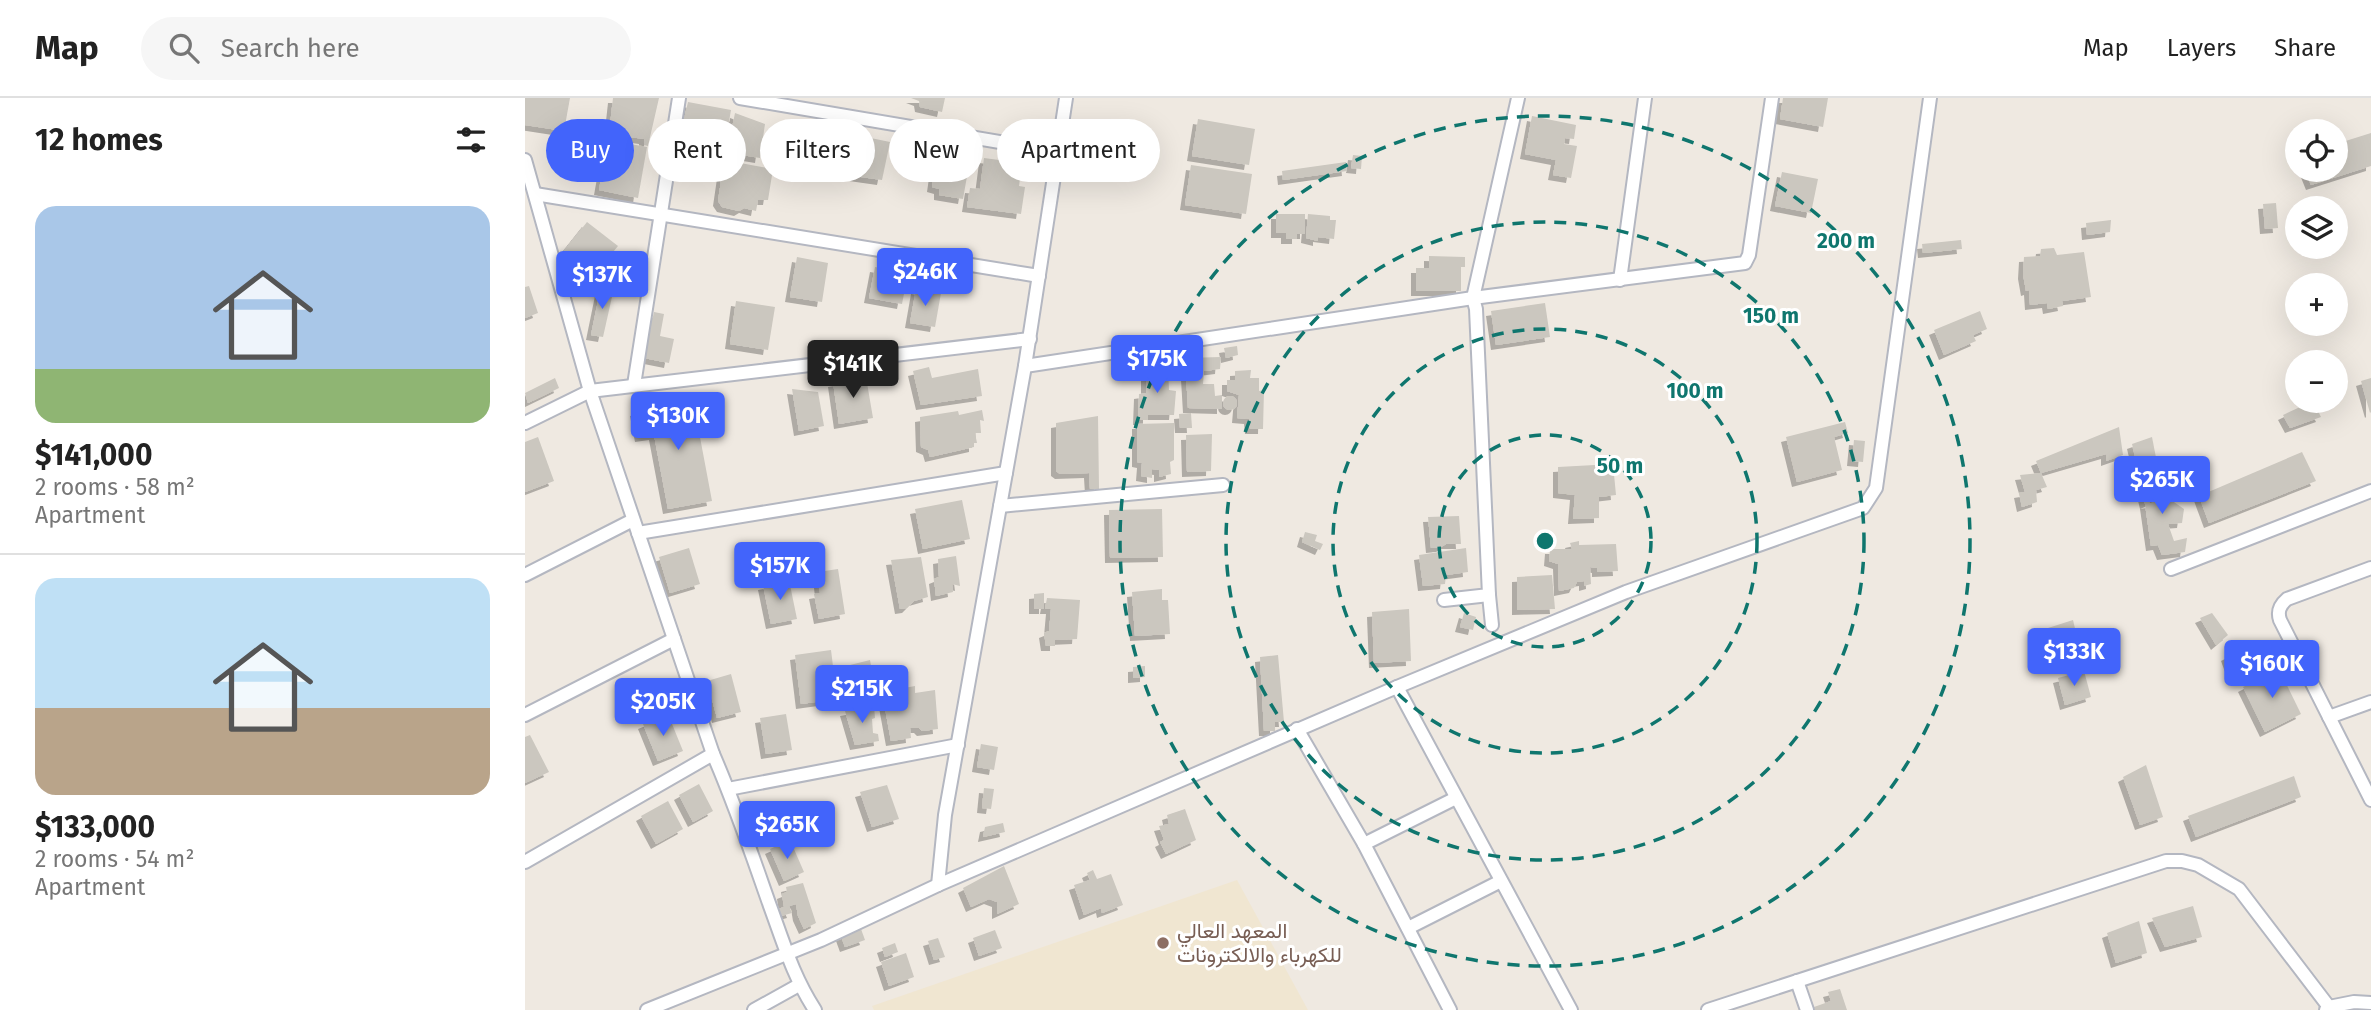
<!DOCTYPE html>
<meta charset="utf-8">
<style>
body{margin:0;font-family:"Fira Sans",Vazirmatn,sans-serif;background:#f6f6f6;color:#222;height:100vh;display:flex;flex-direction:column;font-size:26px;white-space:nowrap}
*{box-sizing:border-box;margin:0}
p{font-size:23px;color:#767676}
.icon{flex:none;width:38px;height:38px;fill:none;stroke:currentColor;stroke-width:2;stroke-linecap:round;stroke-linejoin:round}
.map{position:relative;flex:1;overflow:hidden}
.panel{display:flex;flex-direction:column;background:#fff;width:525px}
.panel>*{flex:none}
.top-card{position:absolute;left:21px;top:21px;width:665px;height:63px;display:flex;gap:14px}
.tools{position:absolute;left:1760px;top:21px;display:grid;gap:14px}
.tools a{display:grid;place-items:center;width:63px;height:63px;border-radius:50%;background:#fff;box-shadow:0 7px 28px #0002;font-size:35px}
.price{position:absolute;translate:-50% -60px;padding:0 16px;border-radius:7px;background:#4264fb;color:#fff;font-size:23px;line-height:46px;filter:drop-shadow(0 2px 4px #0008)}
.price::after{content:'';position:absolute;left:50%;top:42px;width:21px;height:16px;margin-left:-10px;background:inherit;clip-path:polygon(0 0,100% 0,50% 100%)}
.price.current{background:#222;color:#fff}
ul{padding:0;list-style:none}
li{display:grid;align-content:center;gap:14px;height:371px;padding:0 35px}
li+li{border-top:2px solid #e0e0e0}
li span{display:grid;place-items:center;height:217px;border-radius:21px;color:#555}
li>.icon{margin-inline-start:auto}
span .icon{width:126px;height:126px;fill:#fffc;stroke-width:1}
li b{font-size:30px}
h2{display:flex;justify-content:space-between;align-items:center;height:84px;padding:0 35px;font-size:30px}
.chip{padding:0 24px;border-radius:32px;background:#fff;box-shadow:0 7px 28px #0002;font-size:24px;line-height:63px}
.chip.current{background:#4264fb;color:#fff}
header{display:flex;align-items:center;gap:42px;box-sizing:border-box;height:98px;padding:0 35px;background:#fff;border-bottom:2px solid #e0e0e0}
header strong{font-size:33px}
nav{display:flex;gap:38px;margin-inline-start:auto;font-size:24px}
.search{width:490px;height:63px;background:#f6f6f6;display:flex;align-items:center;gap:18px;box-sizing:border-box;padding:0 24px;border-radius:38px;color:#767676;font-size:26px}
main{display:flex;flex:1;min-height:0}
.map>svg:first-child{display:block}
.education{fill:#f0e6d1}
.building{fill:#cbc7bf;filter:url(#shadow)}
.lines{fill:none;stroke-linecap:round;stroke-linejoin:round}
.street-casing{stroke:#b4b7c1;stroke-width:16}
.street{stroke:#fff;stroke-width:12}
.ring{fill:none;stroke:#0f766e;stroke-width:3.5;stroke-dasharray:12 9}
.education-dot{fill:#8d6e63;stroke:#fff;stroke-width:2.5}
.labels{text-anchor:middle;stroke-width:6;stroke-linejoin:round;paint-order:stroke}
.education-label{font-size:21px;fill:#785e54;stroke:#fff;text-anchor:start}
.centre{fill:#0f766e;stroke:#fff;stroke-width:3.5}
.ring-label{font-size:21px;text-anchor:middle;font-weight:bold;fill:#0f766e;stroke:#fff;stroke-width:6;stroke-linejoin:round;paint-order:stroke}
</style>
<header>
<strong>Map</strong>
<div class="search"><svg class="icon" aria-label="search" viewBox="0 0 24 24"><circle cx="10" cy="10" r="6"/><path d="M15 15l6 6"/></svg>Search here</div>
<nav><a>Map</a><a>Layers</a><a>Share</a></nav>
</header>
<main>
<section class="panel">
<h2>12 homes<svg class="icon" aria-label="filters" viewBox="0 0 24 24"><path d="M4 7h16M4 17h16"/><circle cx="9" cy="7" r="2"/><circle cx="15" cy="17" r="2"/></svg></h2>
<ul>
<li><span style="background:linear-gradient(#a9c7e8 75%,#8fb573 0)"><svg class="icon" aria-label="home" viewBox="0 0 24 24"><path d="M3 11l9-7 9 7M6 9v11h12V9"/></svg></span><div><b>$141,000</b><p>2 rooms · 58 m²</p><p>Apartment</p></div></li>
<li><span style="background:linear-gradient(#bfe0f5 60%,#b9a48a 0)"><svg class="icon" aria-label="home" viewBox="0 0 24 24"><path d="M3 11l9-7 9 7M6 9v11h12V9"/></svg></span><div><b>$133,000</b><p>2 rooms · 54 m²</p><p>Apartment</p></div></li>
</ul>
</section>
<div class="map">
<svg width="1846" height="912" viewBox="0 0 1846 912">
<defs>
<filter id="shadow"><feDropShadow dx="-5" dy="5" stdDeviation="0" flood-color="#0004"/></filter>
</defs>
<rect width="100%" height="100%" fill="#efe9e1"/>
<path class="education" d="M712,782L783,912H349L347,908Z"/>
<g class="building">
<path d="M0,0H45L39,33L0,27Z"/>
<path d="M88,0H134L123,48L119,47V41L84,36Z"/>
<path d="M386,0H420L417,14L395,9L394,3Z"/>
<path d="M1258,0H1303L1298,29L1255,21Z"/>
<path d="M163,4L206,12L198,58L180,55L182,49L158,44L159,35L156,34Z"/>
<path d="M210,15L240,26L235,60L211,56V53L203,51L205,43L218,46L219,43L205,40Z"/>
<path d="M1007,18L1051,27L1049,41L1040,40L1039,46L1052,48L1046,80L1028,77L1031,62L1000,56Z"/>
<path d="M673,21L730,31L724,67L667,58Z"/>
<path d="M1846,35V68L1786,87L1780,72H1811V46Z"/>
<path d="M336,38L365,44L357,82L329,78Z"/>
<path d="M83,42L122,49L113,100L74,92Z"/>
<path d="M292,45L305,48L303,54L319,58L316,74L292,69L294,62L289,61Z"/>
<path d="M408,56L434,60L433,66L444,67L438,101L414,97V91L407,89L409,75L405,74Z"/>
<path d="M828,57L837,58L836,71L826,70Z"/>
<path d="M459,60L497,65L494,88L500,89L496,116L442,109L445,90L455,91Z"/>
<path d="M199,62L248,71L243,102H233L231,113L219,110L214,113L197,109L193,103Z"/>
<path d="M821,64L822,73L758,82L757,73Z"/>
<path d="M666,67L727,76L721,116L660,107Z"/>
<path d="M1257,74L1293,81L1286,115L1250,108Z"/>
<path d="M1751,105L1753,130L1740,131L1738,106Z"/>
<path d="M751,116H780V136H772V141H761V135H751Z"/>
<path d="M783,116L805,118V122H811L809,141L793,139V143L781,140Z"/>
<path d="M1586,122L1585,134L1562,137L1561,125Z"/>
<path d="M62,124L93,148L65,182L35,158Z"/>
<path d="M1436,142L1437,151L1398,155L1397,146Z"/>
<path d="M1529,150L1532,157L1559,154L1566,199L1537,203L1538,208L1523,211L1522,205L1505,207L1504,192L1501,193L1498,176L1499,159L1515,158L1516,151Z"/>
<path d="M904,158L940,159V169H936V193H891V170H904Z"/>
<path d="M272,159L303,165L297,204L265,199Z"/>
<path d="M350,169L383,175L377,206L344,200Z"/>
<path d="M4,188L13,215L0,220V189Z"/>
<path d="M76,188L89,190L78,239L66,237Z"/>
<path d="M391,191L416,195L410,229L385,225Z"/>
<path d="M211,203L250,209L243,252L205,246Z"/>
<path d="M1020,205L1025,239L971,247L966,213Z"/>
<path d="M1455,213L1462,231L1448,237L1451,243L1419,257L1409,232Z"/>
<path d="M129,214L139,216L135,238L149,241L144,265L119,260Z"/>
<path d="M712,248L713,257L701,260L699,250Z"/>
<path d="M696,259L695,271L679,273L678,286H689L690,298L697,297V311L663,310L660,260Z"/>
<path d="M404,269L407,280L453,271L457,298L396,307L388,273Z"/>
<path d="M643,270L644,292L651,293L649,317H623V322H613L614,296L621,295V272Z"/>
<path d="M726,272L725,280H734V293L739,292L738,331H725L724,321L712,320L714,297L702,293V282H710V273Z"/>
<path d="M341,279L348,320L314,326L308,284Z"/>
<path d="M30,280L34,290L3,305L0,295Z"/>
<path d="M1846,280V314L1845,315L1836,283Z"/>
<path d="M267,291L293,294L299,328L274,333Z"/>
<circle cx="705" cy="305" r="7"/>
<path d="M168,302L187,403L143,411L129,337L115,339L110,313Z"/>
<path d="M1788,303L1796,319L1765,330L1758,317Z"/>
<path d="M457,312L459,323L455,322L456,335H450L452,345H449V349L405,359L403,352L396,349L395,319L433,313L434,317Z"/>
<path d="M666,315L667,330H655L654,316Z"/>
<path d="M573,318L574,391H565L564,375L535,376L531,373V325Z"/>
<path d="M1320,324L1323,335L1309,339L1317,372L1272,384L1261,339Z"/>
<path d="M649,325V362L645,364L646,376L634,379V372L627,371V380L616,378L617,365L612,364V326Z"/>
<path d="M1594,329L1598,357L1581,363V356L1516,375L1511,363Z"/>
<path d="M687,336L686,373L662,374L661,337Z"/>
<path d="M13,339L29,383L0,394V344Z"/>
<path d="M1627,339L1634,375H1614L1607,346Z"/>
<path d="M1329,342L1340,343L1338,364L1327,363Z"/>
<path d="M1777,354L1791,383L1684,425L1674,398Z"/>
<path d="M1088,366L1091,397L1074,399V420L1048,421L1050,397L1033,395V369Z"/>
<path d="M1516,375L1522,389L1511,392L1512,404L1497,409L1494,395L1500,394L1495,377Z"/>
<path d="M1634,375L1640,398L1620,406L1646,402L1659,411L1657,425L1643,426L1649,443L1662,440L1660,454L1637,457L1633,447L1626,448L1620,406L1614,381Z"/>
<path d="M437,402L445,441L398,451L390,411Z"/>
<path d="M637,411L638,459L585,460L584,412Z"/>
<path d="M934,418L936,446H921L916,449L906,450L903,419Z"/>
<path d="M780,434L792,437L790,443L798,446L795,452L777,444Z"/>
<path d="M1054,443V447L1091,446L1093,473L1072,474V470L1065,469L1066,486L1059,488V483L1052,484L1049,490L1034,493L1033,466L1024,463L1025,451H1047L1045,445Z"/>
<path d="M164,450L175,486L145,495L134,459Z"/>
<path d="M941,450L943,474L921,477L920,486L898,488L894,457Z"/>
<path d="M431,458L435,488L427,486L428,494L411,498L409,481L414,479L413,461Z"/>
<path d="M396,459L403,499L389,503L382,510L375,511L366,462Z"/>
<path d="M313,471L320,516L294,521L289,496L295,495L293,474Z"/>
<path d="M1027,477L1030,511L992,512V479Z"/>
<path d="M264,482L272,521L246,526L238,487Z"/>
<path d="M637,491V502H643L645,536L610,538L607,494Z"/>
<path d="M519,495V511H509V496Z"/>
<path d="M522,500L555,502L552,541L530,542V548H521L519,535L524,533L526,511H520Z"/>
<path d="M884,511L886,563L849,565L847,514Z"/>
<path d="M939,515L951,519L948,532L935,529Z"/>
<path d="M1687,515L1703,537L1691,547L1675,520Z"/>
<path d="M1548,522L1557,560L1531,567L1523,530Z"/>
<path d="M306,552L312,601L276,606L270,557Z"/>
<path d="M1709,554L1719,574L1709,580L1701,558Z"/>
<path d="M753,557L759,624H750V633H739L735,559Z"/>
<path d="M345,562L352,602L320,607L317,569Z"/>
<path d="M620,568V579L608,580V569Z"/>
<path d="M1754,571L1776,616L1740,634L1718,589Z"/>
<path d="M1559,573L1566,599L1540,607L1533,580Z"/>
<path d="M206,576L216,614L192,620L182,583Z"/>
<path d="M390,588V595L410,592L413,631L397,633L394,630H385L386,640L366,643L357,594Z"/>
<path d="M349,608L350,620L347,621L348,635L353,636L354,643L330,647L320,613Z"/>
<path d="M143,616L158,653L133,663L118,626Z"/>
<path d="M261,616L267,652L241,656L235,620Z"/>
<path d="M5,637L24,674L0,685V639Z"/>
<path d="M456,646L473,649L469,672L452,669Z"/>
<path d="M1621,667L1638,719L1615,727L1598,679Z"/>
<path d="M1769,678L1776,699L1671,739L1663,718Z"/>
<path d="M174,686L188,713L168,724L154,697Z"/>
<path d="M362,687L374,721L347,729L335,694Z"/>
<path d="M459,690L469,691L466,711L457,710Z"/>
<path d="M143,703L158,731L131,746L116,718Z"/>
<path d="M660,711L671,742L641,756L635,744L639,742L634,728L644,726L642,717Z"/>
<path d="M478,725L480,734L458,739L460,729Z"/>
<path d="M265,742L279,774L259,783L245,751Z"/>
<path d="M479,768L494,806L472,816V804L464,801L446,809L438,790Z"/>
<path d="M568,772L572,781L586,776L598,807L577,815L576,810L559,817L549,787L565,782L562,775Z"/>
<path d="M278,785L291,825L279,831L273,818L271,806L264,808L267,815L256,818L253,811L259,809L257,796L262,794L261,789Z"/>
<path d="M1668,808L1677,839L1640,849L1627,820Z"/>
<path d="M1614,823L1622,855L1591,865L1582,835Z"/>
<path d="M336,831L340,842L320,849L316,838Z"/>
<path d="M470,832L477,850L454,858L448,840Z"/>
<path d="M413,840L420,859L409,862L403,843Z"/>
<path d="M370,845L373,854L360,859L357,850Z"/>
<path d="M381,855L389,879L364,888L356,864Z"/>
<path d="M1315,891L1322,912H1290L1289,909L1306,903L1303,894Z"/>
</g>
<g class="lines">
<g class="street-casing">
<g id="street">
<path d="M215,0L533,54"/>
<path d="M0,62L65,293L188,656C210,706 227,757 245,808C259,846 268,878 290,912"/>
<path d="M10,96L514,178"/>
<path d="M1095,182L1120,0"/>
<path d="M500,268L948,200L1220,165L1224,157L1247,0"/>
<path d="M109,287L154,0"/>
<path d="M0,325L65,293L505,241"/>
<path d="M475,408L698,387"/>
<path d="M113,435L481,375"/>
<path d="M1846,470L1762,501C1755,507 1752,513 1755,522L1846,702"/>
<path d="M1646,471L1846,393"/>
<path d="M0,477L108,422"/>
<path d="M964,497L967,527"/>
<path d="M919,502L964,497L951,211L948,200L993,0"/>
<path d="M872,589L1046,912"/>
<path d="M0,617L149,541"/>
<path d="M1804,619L1846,604"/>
<path d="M772,631L839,746L925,912"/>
<path d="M203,691L433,647"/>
<path d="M839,746L931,700"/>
<path d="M0,764L188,656"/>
<path d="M413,787L420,717L500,268L541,0"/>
<path d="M883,830L976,783"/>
<path d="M1272,883L1282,912"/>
<path d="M122,912L296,842L413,787L872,589L1101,494L1338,410L1351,390L1405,0"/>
<path d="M229,912L274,887"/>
<path d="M1183,912L1641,763H1657L1673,767L1714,791L1804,909"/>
<path d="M1801,912L1804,909L1829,904L1846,905"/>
</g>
</g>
<use href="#street" class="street"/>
</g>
<g class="ring">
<circle cx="1020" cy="443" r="106"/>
<circle cx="1020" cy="443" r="212"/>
<circle cx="1020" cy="443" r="319"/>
<circle cx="1020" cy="443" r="425"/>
</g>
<circle class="education-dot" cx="638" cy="845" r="7"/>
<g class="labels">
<g class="education-label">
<text x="652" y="840">المعهد العالي<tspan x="652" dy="24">للكهرباء والالكترونات</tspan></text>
</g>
</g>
<circle cx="1020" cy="443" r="10" class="centre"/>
<g class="ring-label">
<text x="1321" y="150">200 m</text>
<text x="1246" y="225">150 m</text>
<text x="1170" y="300">100 m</text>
<text x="1095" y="375">50 m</text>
</g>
</svg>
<div class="tools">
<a><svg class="icon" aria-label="locate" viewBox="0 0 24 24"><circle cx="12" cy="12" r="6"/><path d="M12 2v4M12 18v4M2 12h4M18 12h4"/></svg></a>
<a><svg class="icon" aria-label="layers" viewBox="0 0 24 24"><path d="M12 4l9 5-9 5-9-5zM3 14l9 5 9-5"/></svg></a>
<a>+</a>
<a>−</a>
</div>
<b class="price" style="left:400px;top:210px">$246K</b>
<b class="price" style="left:77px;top:213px">$137K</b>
<b class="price" style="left:632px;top:297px">$175K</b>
<b class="price current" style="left:328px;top:302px">$141K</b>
<b class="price" style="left:153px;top:354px">$130K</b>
<b class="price" style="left:1637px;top:418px">$265K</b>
<b class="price" style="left:255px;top:504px">$157K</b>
<b class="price" style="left:1549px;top:590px">$133K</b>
<b class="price" style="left:1747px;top:602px">$160K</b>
<b class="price" style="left:337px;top:627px">$215K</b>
<b class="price" style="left:138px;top:640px">$205K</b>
<b class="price" style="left:262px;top:763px">$265K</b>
<div class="top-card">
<a class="chip current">Buy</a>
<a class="chip">Rent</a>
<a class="chip">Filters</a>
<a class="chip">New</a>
<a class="chip">Apartment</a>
</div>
</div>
</main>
